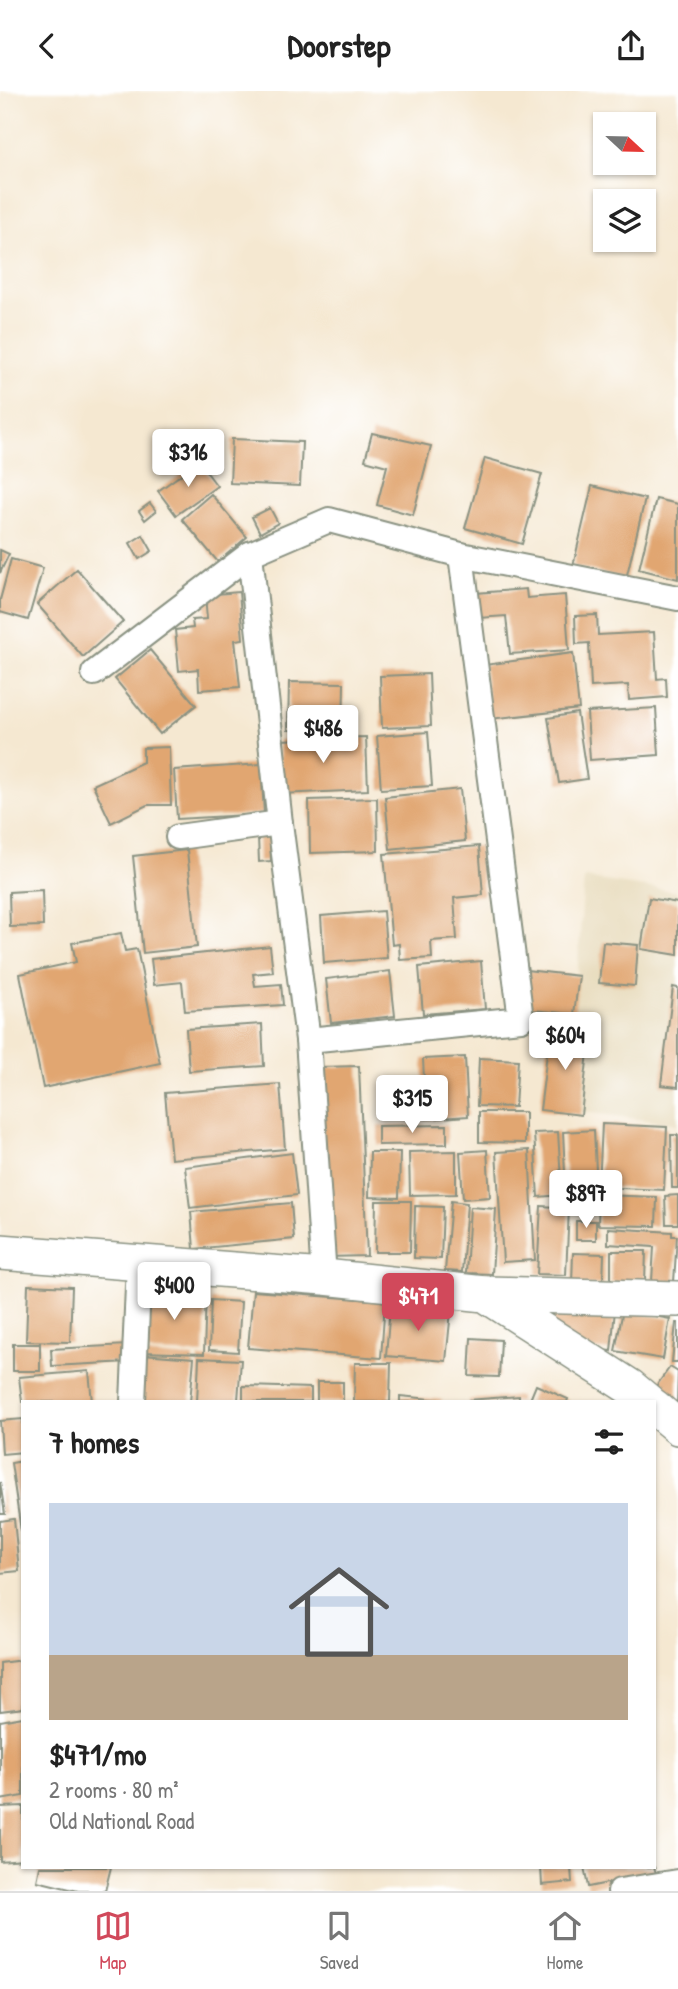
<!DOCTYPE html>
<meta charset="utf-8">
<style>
body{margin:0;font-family:"Patrick Hand",sans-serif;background:#f2f2f2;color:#222;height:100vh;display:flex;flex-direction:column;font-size:26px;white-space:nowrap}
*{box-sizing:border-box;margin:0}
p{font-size:23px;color:#767676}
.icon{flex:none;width:38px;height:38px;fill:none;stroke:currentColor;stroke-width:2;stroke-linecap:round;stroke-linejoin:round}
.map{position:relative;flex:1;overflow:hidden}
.details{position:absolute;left:21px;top:1309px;width:635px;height:469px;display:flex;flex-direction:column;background:#fff;border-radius:0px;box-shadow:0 2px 5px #0004}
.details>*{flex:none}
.needle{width:46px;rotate:112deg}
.tools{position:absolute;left:593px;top:21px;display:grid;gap:14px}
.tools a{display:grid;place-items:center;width:63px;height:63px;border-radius:0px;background:#fff;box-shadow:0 2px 5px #0004;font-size:35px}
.price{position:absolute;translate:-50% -60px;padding:0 16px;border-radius:7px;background:#fff;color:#222;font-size:23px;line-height:46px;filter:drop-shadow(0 2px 4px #0008)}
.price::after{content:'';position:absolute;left:50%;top:42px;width:21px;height:16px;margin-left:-10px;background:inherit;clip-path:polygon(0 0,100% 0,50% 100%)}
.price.active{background:#d1495b;color:#fff}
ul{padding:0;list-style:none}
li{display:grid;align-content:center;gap:14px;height:371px;padding:0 28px}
li span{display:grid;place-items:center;height:217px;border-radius:0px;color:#555}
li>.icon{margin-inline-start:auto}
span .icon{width:126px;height:126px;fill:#fffc;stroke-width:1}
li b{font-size:30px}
h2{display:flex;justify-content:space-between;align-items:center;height:84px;padding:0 28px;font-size:30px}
header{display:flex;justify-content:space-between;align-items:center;height:91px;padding:0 28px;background:#fff;font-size:32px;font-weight:700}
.menu{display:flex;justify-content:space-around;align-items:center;height:98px;border-top:2px solid #e0e0e0;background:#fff;font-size:19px;color:#767676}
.menu a{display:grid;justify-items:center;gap:4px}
.menu .active{color:#d1495b}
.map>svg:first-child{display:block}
.built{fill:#e7daba}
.building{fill:#e1a671}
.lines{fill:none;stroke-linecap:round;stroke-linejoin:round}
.street-casing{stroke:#8a9282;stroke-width:28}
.secondary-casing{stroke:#8a9282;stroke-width:38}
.street{stroke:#fff;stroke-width:24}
.secondary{stroke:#fff;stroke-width:35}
</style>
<header><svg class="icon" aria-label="back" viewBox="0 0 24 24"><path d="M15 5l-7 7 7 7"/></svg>Doorstep<svg class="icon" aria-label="share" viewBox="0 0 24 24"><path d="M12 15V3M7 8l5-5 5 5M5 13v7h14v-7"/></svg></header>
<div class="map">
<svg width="678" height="1800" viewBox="0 0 678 1800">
<rect width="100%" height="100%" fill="#fff"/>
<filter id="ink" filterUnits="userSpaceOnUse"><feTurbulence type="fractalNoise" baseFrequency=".0143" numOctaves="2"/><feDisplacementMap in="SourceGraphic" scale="14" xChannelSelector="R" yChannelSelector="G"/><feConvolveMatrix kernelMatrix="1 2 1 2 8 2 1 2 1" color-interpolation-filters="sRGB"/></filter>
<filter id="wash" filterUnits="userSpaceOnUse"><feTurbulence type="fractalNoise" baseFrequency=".00686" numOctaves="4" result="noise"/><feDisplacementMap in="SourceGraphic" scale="28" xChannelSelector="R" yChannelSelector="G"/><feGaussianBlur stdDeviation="1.57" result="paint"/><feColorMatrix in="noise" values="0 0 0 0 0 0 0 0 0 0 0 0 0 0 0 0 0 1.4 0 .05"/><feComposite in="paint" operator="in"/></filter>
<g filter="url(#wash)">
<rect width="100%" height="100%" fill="#f5e8d1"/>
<path class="built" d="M584,787L678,801V1033L568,1019Z"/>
<g id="blocks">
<g class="building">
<path d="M372,342L431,355L413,424L377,414L387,375L365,369Z"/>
<path d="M232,348L302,351L300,395L230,392Z"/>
<path d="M485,367L542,383L522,453L465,437Z"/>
<path d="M199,371L217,395L176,424L158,400Z"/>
<path d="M592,395L645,408L626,488L573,475Z"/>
<path d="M211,403L247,446L218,471L182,428Z"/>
<path d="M656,408L678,413V488L639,478Z"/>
<path d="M150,412L156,420L145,429L139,420Z"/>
<path d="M270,417L278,432L260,442L252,426Z"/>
<path d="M143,444L152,460L139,468L130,452Z"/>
<path d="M0,459L9,463L0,482Z"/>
<path d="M11,468L43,477L28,529L0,521V509Z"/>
<path d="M77,478L123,531L83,566L37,513Z"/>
<path d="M526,498L527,507L565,504L569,559L510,563L506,525L478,527L476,502Z"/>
<path d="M239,501L243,548L235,549L240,596L199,599L198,578L179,580L175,539L193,537L192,529L207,528L205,504Z"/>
<path d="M597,524L598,544L654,541L657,588L666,587L667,606L629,609L628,594L591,596L589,552L576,553L575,525Z"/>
<path d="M150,559L196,614L160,643L115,588Z"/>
<path d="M573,562L579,618L490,628L484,574Z"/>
<path d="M429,583L431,635L382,637L380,585Z"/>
<path d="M289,591L344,592L343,640L288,639Z"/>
<path d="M656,617L659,664L590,669L587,621Z"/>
<path d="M577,622L587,688L559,692L548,627Z"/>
<path d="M428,641L432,695L381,698L377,645Z"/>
<path d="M366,646L368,699L280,703L279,649Z"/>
<path d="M169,656L171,714H147L111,732L93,694L143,671V657Z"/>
<path d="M261,673L264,723L177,728L174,679Z"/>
<path d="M460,698L465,750L390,758L385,706Z"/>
<path d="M377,707L378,760L310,762L309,709Z"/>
<path d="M270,745L271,770L259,771L258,746Z"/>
<path d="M479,755L483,804L454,807L457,848L431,850L432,867L400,869L399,853L392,854L384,763Z"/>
<path d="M187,759L197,856L143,862L133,765Z"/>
<path d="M42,799L43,835L10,836L9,801Z"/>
<path d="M649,807L678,812V864L641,858Z"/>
<path d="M383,820L387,867L324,872L321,825Z"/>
<path d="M121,842L125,860L137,858L160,972L43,997L20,883L76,871L72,852Z"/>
<path d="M603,851L638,854L635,895L599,892Z"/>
<path d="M270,855L273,881L253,883L255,895L281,893L283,914L185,920L182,891L154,894L151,868Z"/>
<path d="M481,870L485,918L423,923L419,876Z"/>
<path d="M526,879L579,885L574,923L522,918Z"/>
<path d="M390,880L395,925L331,932L326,888Z"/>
<path d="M673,896L678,897V996L661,994Z"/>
<path d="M262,933L264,975L189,980L186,938Z"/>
<path d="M550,939L590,943L581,1024L540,1019Z"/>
<path d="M465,966L468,1025L426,1028L423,968Z"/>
<path d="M479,967L518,969L515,1016L477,1015Z"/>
<path d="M359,975L367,1165L327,1166L320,976Z"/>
<path d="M280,993L285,1058L171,1068L165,1002Z"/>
<path d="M479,1021H525V1052L479,1051Z"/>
<path d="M602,1033L667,1036L664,1099L599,1096Z"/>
<path d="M447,1034V1053L378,1054V1035Z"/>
<path d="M594,1039L597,1101L566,1103L563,1041Z"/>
<path d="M558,1041L562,1104L538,1106L534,1042Z"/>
<path d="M671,1044H678V1097H672Z"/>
<path d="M487,1059L490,1106L463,1108L460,1061Z"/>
<path d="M529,1059L535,1169L503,1171L496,1061Z"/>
<path d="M456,1060V1103L410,1104L409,1061Z"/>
<path d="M370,1061H400L399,1107L369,1106Z"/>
<path d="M292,1062L297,1104L190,1117L185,1076Z"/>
<path d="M599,1104L657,1106L656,1135L598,1134Z"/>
<path d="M678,1104V1133H666L665,1105Z"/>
<path d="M376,1110H411L410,1161H375Z"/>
<path d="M451,1110L467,1112L462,1181L445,1180Z"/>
<path d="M291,1112L294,1148L194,1158L191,1121Z"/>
<path d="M415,1115L443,1116L441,1168L414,1167Z"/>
<path d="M541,1115L569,1117L566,1184L537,1183Z"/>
<path d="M470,1116L496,1118L492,1183L466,1182Z"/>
<rect x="576" y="1130" width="20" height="19"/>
<path d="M608,1137L672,1141V1145H677L674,1191L652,1190L654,1156L608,1153Z"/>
<path d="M611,1160H646L645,1191H611Z"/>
<path d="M573,1162L604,1163L603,1194L572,1193Z"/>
<path d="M28,1194L72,1196L70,1251L26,1250Z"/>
<path d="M144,1199L206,1201L204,1263L142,1261Z"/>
<path d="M253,1200L385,1210L381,1267L248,1257Z"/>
<path d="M211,1209L241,1211L238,1261L209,1259Z"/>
<path d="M553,1212L615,1219L611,1260L579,1257L551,1239Z"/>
<path d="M390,1215L451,1220L446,1270L386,1265Z"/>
<path d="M623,1219L670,1228L663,1268L615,1260Z"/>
<path d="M676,1232H678V1271H672Z"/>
<path d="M471,1247L501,1249L499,1286L469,1285Z"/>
<rect x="13" y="1253" width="27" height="27"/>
<path d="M128,1254L129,1271L52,1275L51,1258Z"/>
<path d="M142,1263L194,1267L190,1311H138Z"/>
<path d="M199,1267L241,1269L238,1309L197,1311Z"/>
<path d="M355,1272H391L390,1311H354Z"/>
<path d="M670,1276L678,1281L677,1314L654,1298Z"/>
<path d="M89,1280L92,1311H22L19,1286Z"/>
<rect x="317" y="1291" width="26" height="20"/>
<path d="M536,1294L568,1308L567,1311H529Z"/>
<path d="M243,1295L311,1297V1311H243Z"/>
<path d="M400,1305L442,1309L441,1311H400Z"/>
<path d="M519,1305V1311H469V1309Z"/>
<path d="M23,1328V1361L2,1363L0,1330Z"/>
<path d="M23,1370V1439L21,1440L11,1372Z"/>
<path d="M0,1391L5,1423H0Z"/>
<path d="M14,1428L19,1480L0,1482V1430Z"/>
<path d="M23,1569V1617L0,1620V1572Z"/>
<path d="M23,1626V1705L0,1709V1630Z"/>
<path d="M23,1715V1768L0,1770V1716Z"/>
<path d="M40,1776H111L105,1800H78L37,1790Z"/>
<path d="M541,1776H571L572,1791L542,1794Z"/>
<path d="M584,1776H654L656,1782L588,1796Z"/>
</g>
</g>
</g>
<g filter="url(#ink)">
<use href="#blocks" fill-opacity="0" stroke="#8a9282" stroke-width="2"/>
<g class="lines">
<g class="street-casing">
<g id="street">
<path d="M250,463L280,732L308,949L324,1186"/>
<path d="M94,582L250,463L329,429L461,464L678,507"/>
<path d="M178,746L280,732"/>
<path d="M308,949L521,928L461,464"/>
<path d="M133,1311L139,1172"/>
<path d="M620,1800L678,1791"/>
</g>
</g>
<g class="secondary-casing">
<g id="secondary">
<path d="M0,1161L324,1186L485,1203L630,1296L648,1311"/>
<path d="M486,1203L678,1208"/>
<path d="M654,1316L678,1336"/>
</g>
</g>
<use href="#street" class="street"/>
<use href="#secondary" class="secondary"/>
</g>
</g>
</svg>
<div class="tools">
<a><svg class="needle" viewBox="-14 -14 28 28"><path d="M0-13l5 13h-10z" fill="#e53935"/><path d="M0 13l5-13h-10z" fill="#767676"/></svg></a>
<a><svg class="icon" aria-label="layers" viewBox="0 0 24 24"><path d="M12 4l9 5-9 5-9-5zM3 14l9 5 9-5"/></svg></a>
</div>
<b class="price" style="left:188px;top:398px">$316</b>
<b class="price" style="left:323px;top:674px">$486</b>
<b class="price" style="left:565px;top:981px">$604</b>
<b class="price" style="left:412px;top:1044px">$315</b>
<b class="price" style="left:586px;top:1139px">$897</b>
<b class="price" style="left:174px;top:1231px">$400</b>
<b class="price active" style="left:418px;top:1242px">$471</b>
<section class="details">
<h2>7 homes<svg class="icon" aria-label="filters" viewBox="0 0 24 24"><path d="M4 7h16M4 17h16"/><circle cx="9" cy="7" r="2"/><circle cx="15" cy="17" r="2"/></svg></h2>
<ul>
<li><span style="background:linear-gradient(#c9d6e8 70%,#b9a48a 0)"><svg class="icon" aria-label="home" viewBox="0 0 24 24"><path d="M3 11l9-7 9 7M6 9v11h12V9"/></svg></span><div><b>$471/mo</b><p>2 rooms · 80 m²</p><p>Old National Road</p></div></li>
</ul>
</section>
</div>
<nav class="menu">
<a class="active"><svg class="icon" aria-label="map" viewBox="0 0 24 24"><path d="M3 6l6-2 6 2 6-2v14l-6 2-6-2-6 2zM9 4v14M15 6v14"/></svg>Map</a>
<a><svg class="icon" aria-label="saved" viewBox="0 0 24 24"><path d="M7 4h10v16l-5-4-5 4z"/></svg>Saved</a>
<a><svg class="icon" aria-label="home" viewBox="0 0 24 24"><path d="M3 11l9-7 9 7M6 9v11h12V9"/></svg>Home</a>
</nav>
